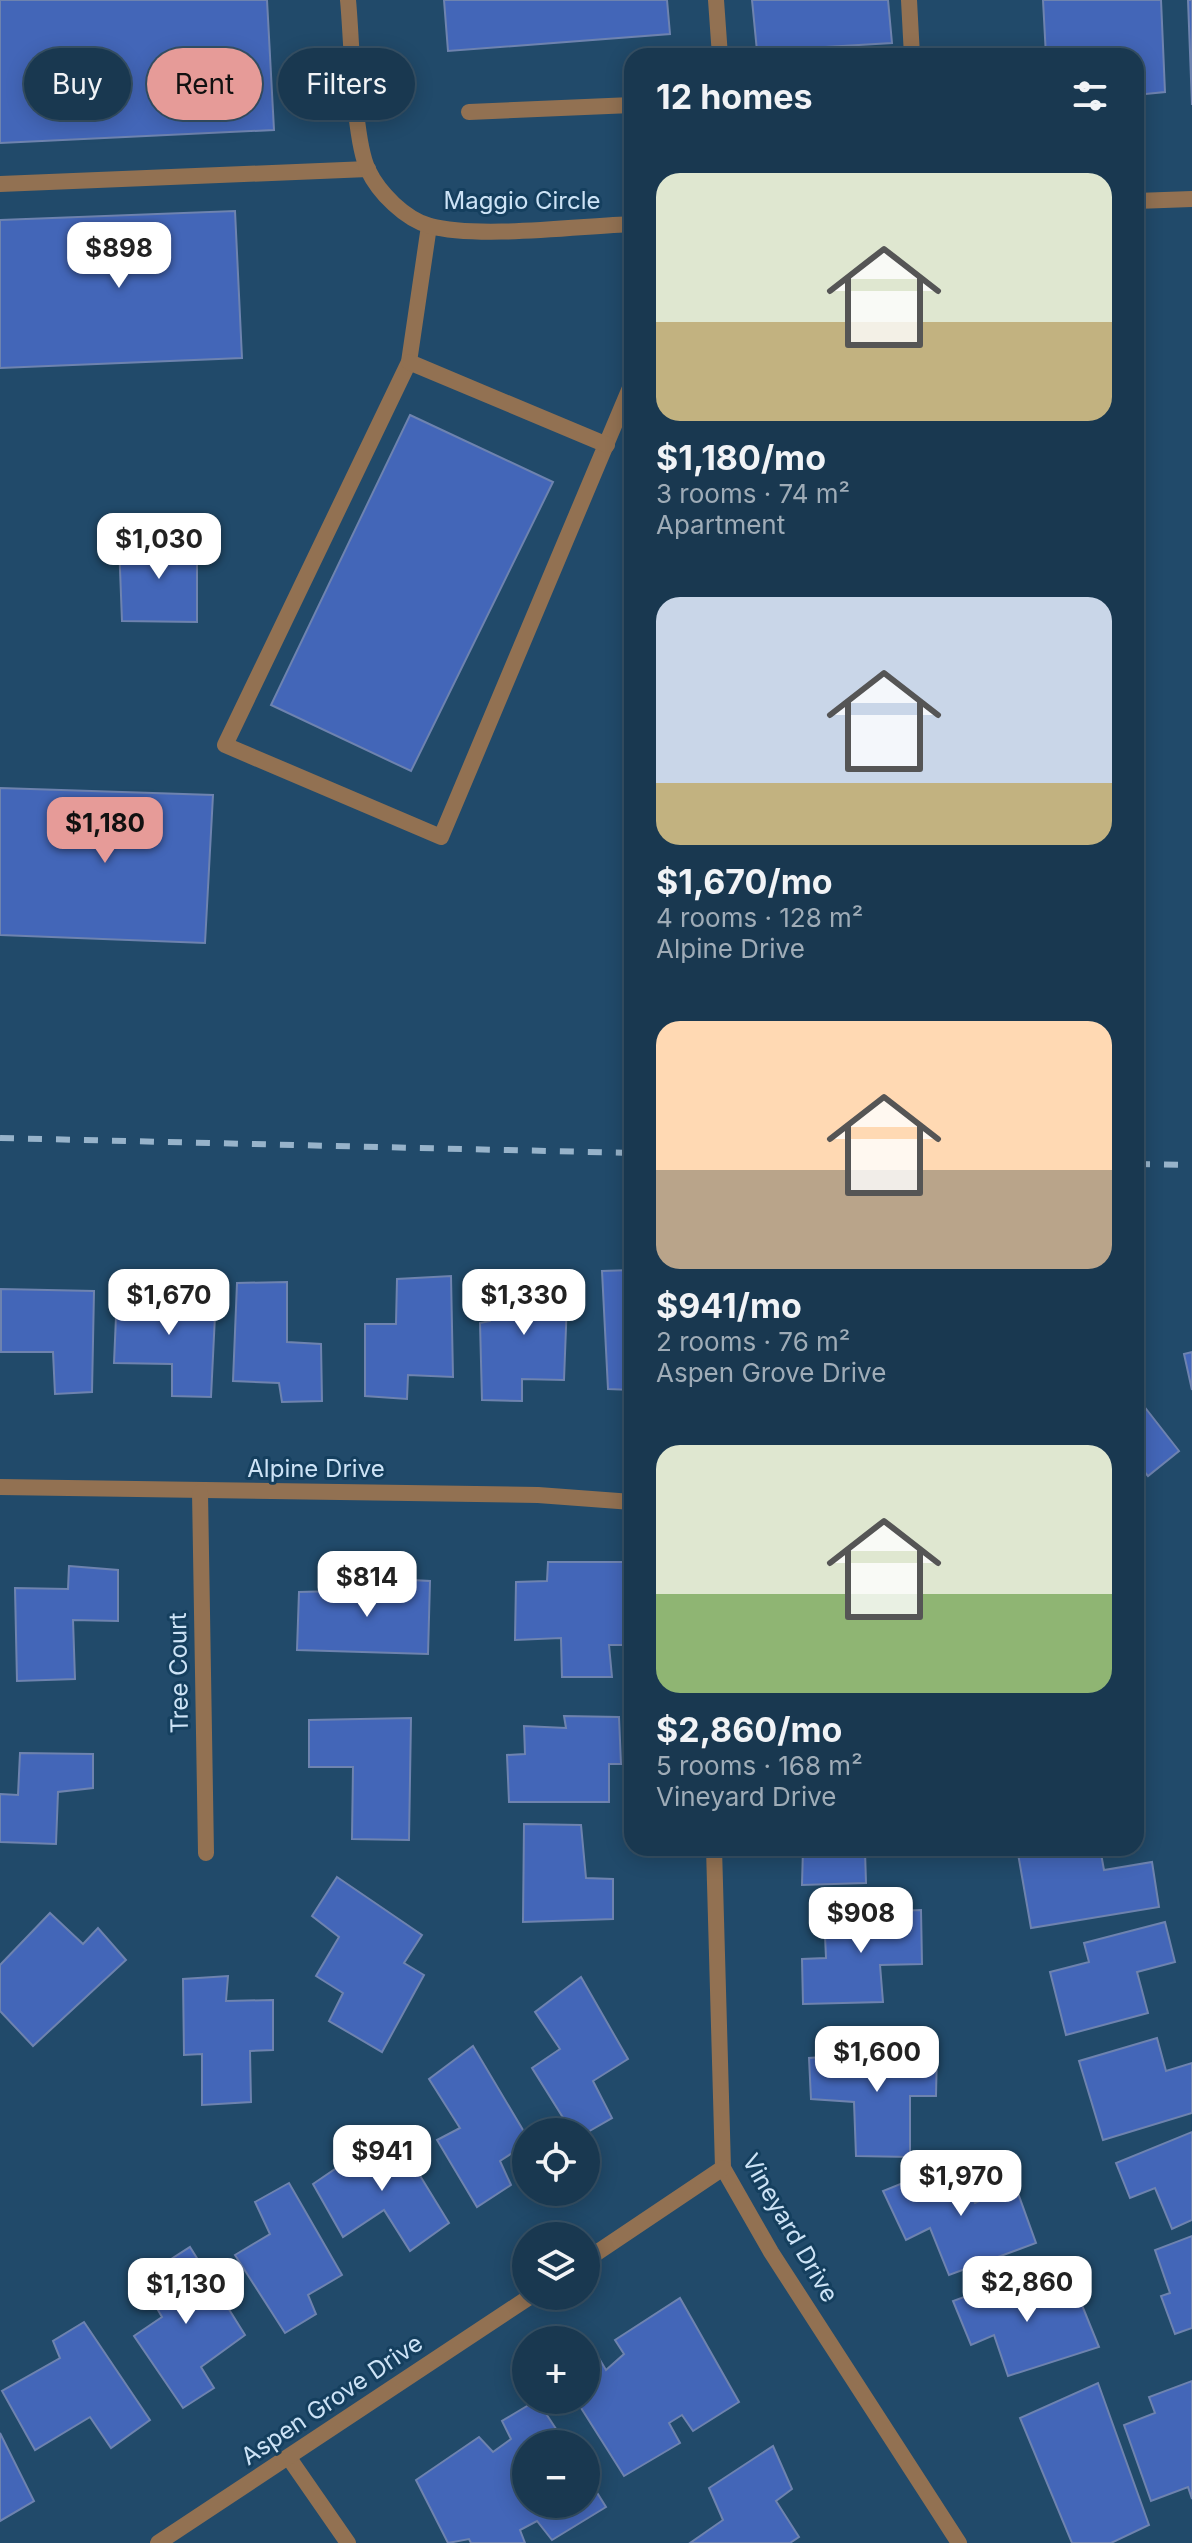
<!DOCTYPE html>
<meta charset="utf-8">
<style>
body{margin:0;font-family:Inter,sans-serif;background:#223f57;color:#f1f3f6;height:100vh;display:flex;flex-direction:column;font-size:30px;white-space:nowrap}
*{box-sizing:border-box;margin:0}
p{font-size:26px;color:#9facb7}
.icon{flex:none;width:44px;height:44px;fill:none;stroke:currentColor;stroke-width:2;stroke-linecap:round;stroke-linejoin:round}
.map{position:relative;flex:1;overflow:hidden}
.drawer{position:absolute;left:624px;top:48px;width:520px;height:1808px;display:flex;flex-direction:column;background:#193850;border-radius:24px;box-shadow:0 4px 20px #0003,0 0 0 2px #375267}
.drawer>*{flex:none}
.guide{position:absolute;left:24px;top:48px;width:480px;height:72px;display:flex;gap:16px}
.fabs{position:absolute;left:512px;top:2118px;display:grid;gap:16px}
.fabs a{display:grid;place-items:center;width:88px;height:88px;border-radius:50%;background:#193850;box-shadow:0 4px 20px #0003,0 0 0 2px #375267;font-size:40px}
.price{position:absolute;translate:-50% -68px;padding:0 18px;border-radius:16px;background:#fff;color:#222;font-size:26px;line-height:52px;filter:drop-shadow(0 2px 4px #0008)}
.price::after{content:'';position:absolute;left:50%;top:48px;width:24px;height:18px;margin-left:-12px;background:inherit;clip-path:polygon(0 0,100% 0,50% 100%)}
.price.on{background:#e69b98;color:#111}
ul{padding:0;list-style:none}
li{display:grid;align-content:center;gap:16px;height:424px;padding:0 32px}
li span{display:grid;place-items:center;height:248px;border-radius:24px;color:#555}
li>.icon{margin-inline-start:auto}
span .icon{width:144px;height:144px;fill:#fffc;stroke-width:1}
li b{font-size:34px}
h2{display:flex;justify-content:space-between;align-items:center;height:96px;padding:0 32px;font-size:34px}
.tag{padding:0 28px;border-radius:36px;background:#193850;box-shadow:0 4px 20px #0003,0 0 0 2px #375267;font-size:28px;line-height:72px}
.tag.on{background:#e69b98;color:#111}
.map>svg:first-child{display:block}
.building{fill:#4366b8;stroke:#6e83af;stroke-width:2}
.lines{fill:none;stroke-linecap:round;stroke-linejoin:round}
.service{stroke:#927152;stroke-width:16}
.minor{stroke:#927152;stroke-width:16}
.rail{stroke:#97b3ca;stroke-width:6;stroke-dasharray:14 14;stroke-linecap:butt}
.labels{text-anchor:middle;stroke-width:6;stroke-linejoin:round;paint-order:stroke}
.street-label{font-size:24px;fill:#cde3f6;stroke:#153f5e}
</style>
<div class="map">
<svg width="1192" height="2543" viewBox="0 0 1192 2543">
<rect width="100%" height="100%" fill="#214a6a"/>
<g class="building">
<path d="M0,0H267L274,130L0,143Z"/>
<path d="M444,0H667L670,34L448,51Z"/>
<path d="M752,0H888L892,43L757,51Z"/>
<path d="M1043,0H1161L1165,92L1136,95V56H1046Z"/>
<path d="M1188,0H1192V105Z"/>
<path d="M235,211L242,358L0,368V220Z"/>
<path d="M410,415L553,482L411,771L271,705Z"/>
<path d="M197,541V622L122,621L119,543Z"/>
<path d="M0,788L213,795L205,943L0,935Z"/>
<path d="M632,1270V1390L608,1389L602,1271Z"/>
<path d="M568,1275L564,1380L522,1379V1401L482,1400L480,1323L490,1321L491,1292L521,1291V1276Z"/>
<path d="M451,1276L453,1377L408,1375L407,1399L365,1396V1324H396L397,1279Z"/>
<path d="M287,1282V1342L321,1344L322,1401L282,1402L279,1383L233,1381L237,1283Z"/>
<path d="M1,1289L94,1291L92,1392L55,1394L53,1352H1Z"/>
<path d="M117,1294L216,1295L211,1397L172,1396V1364L114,1363Z"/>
<path d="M1192,1352V1390L1184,1354Z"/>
<path d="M1136,1396L1179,1451L1148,1476L1136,1462Z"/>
<path d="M548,1562H623L624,1645H609L612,1677H562L561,1638L515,1640L516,1582L547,1581Z"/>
<path d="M69,1566L118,1570V1621L73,1620L75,1679L17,1681L15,1588L68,1589Z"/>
<path d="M374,1578L430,1581L428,1654L297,1650L299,1592L375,1590Z"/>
<path d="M564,1716L619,1717L621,1764H609V1802H509L507,1755L525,1754L524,1726L566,1728Z"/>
<path d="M411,1718L409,1840L352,1839L353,1767H309V1720Z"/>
<path d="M20,1753L93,1754V1788L58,1792L56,1844L0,1842V1794L18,1795Z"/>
<path d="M524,1824L581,1825L586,1878L613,1879V1919L523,1922Z"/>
<path d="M803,1848H923L865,1851L866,1883L802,1885Z"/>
<path d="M1017,1848H1100L1104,1870L1152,1862L1159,1907L1031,1928Z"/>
<path d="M337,1877L422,1935L404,1963L424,1975L382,2052L329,2021L343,1993L316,1976L339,1937L312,1916Z"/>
<path d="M921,1910L922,1964L880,1965L883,2002L803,2004L802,1959L826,1958L824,1914Z"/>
<path d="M50,1913L83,1944L98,1928L126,1960L33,2046L0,2011V1965Z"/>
<path d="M1165,1922L1175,1962L1137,1972L1148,2013L1066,2035L1050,1972L1089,1962L1084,1943Z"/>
<path d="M228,1976L226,2001L273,2000V2050L250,2051L251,2102L202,2105V2054L184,2055L183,1979Z"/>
<path d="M581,1977L628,2059L593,2081L612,2118L586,2133L572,2132L532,2068L560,2049L535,2012Z"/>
<path d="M1157,2038L1166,2071L1192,2063V2113L1103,2140L1079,2061Z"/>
<path d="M473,2046L526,2135V2144L500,2161L511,2185L477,2207L437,2140L460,2128L429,2079Z"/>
<path d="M937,2049L936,2096H910V2157L856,2156L854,2102L811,2099L809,2058Z"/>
<path d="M392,2130L449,2223L410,2251L384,2210L343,2237L313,2184Z"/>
<path d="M1192,2132V2220L1172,2229L1155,2188L1130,2198L1116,2163Z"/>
<path d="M960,2160L975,2203L1015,2185L1036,2243L949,2275L930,2228L906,2240L883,2191Z"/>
<path d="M289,2183L342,2275L308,2295L316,2314L285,2333L235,2255L270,2234L255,2202Z"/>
<path d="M1192,2236V2328L1175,2334L1161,2296L1170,2293L1155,2250Z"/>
<path d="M190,2247L245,2335L201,2367L214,2388L183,2408L134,2336L162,2317L140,2279Z"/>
<path d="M1024,2275L1037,2301L1075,2288L1099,2347L1008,2376L994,2335L971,2345L953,2301Z"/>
<path d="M680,2298L739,2402L693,2431L682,2415L669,2423L680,2443L624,2476L576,2400H586V2363L597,2355L606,2370L624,2354L615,2340Z"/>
<path d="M84,2322L150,2420L111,2448L90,2417L35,2450L2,2391L60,2358L53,2341Z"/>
<path d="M1192,2381V2499L1188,2487L1151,2501L1124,2425L1155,2413L1149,2397Z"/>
<path d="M1098,2383L1149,2525L1111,2543H1072L1020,2418Z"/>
<path d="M537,2400L566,2444H526V2504H586V2475L606,2507L552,2540L537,2521L520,2530L525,2543H471L469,2539L448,2543L416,2480L479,2437L493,2452L511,2439L502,2421Z"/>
<path d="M0,2433L34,2501L0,2521Z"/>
<path d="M773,2446L792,2489L776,2501L799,2537L790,2543H690L723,2520L709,2488Z"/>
</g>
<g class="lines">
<g class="service">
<path d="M716,0L720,56"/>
<path d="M909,0L912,56"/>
<path d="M469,112L632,105"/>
<path d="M0,184L368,169"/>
<path d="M429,226L409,362L225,745L441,837L632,383"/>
<path d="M409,362L607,445"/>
</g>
<g class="minor">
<path d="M348,0C352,40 353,138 368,170C379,193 405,219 430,226C479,239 579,226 632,224"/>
<path d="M1136,201L1192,199"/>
<path d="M0,1487L538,1495L632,1502"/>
<path d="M200,1492L206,1853"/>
<path d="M714,1848L723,2168L771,2252L959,2543"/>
<path d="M586,2260L723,2168"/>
<path d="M289,2458L348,2543"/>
<path d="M158,2543L531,2296"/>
</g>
<g class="rail">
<path d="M0,1138L632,1153"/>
<path d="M1136,1164L1192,1165"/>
</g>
</g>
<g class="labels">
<g class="street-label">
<text x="522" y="209">Maggio Circle</text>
<text x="316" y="1477">Alpine Drive</text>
<text transform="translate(179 1673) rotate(-91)" y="8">Tree Court</text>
<text transform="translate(790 2228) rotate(60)" y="8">Vineyard Drive</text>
<text transform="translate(332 2400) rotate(-34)" y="8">Aspen Grove Drive</text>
</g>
</g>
</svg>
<div class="fabs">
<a><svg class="icon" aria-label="locate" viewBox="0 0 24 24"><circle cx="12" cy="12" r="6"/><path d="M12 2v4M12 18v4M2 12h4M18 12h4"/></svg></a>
<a><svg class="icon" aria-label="layers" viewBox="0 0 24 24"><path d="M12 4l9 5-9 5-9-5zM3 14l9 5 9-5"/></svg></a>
<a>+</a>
<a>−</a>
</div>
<b class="price" style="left:119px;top:290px">$898</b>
<b class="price" style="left:159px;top:581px">$1,030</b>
<b class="price on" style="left:105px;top:865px">$1,180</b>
<b class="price" style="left:169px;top:1337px">$1,670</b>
<b class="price" style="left:524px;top:1337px">$1,330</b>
<b class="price" style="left:367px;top:1619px">$814</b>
<b class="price" style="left:861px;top:1955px">$908</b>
<b class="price" style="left:877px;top:2094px">$1,600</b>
<b class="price" style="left:382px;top:2193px">$941</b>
<b class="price" style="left:961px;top:2218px">$1,970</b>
<b class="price" style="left:1027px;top:2324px">$2,860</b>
<b class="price" style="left:186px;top:2326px">$1,130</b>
<div class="guide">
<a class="tag">Buy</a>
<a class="tag on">Rent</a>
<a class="tag">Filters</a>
</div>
<section class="drawer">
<h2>12 homes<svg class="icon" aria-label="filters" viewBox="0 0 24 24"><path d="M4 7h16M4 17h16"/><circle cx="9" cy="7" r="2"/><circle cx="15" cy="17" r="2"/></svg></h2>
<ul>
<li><span style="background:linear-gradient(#dfe7d0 60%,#c2b280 0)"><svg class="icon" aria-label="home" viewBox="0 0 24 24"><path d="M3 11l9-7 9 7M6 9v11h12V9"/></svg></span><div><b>$1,180/mo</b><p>3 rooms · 74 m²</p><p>Apartment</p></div></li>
<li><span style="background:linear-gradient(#c9d6e8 75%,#c2b280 0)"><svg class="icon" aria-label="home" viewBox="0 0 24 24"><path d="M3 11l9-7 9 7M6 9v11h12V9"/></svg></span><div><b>$1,670/mo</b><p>4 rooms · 128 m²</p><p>Alpine Drive</p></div></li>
<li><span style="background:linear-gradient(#ffd9b3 60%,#b9a48a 0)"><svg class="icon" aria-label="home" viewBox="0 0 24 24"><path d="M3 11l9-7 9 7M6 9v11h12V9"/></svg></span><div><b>$941/mo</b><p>2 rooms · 76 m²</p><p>Aspen Grove Drive</p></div></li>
<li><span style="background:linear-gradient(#dfe7d0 60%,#8fb573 0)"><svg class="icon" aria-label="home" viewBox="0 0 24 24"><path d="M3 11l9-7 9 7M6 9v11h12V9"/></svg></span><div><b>$2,860/mo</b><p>5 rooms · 168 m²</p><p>Vineyard Drive</p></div></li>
</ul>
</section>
</div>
